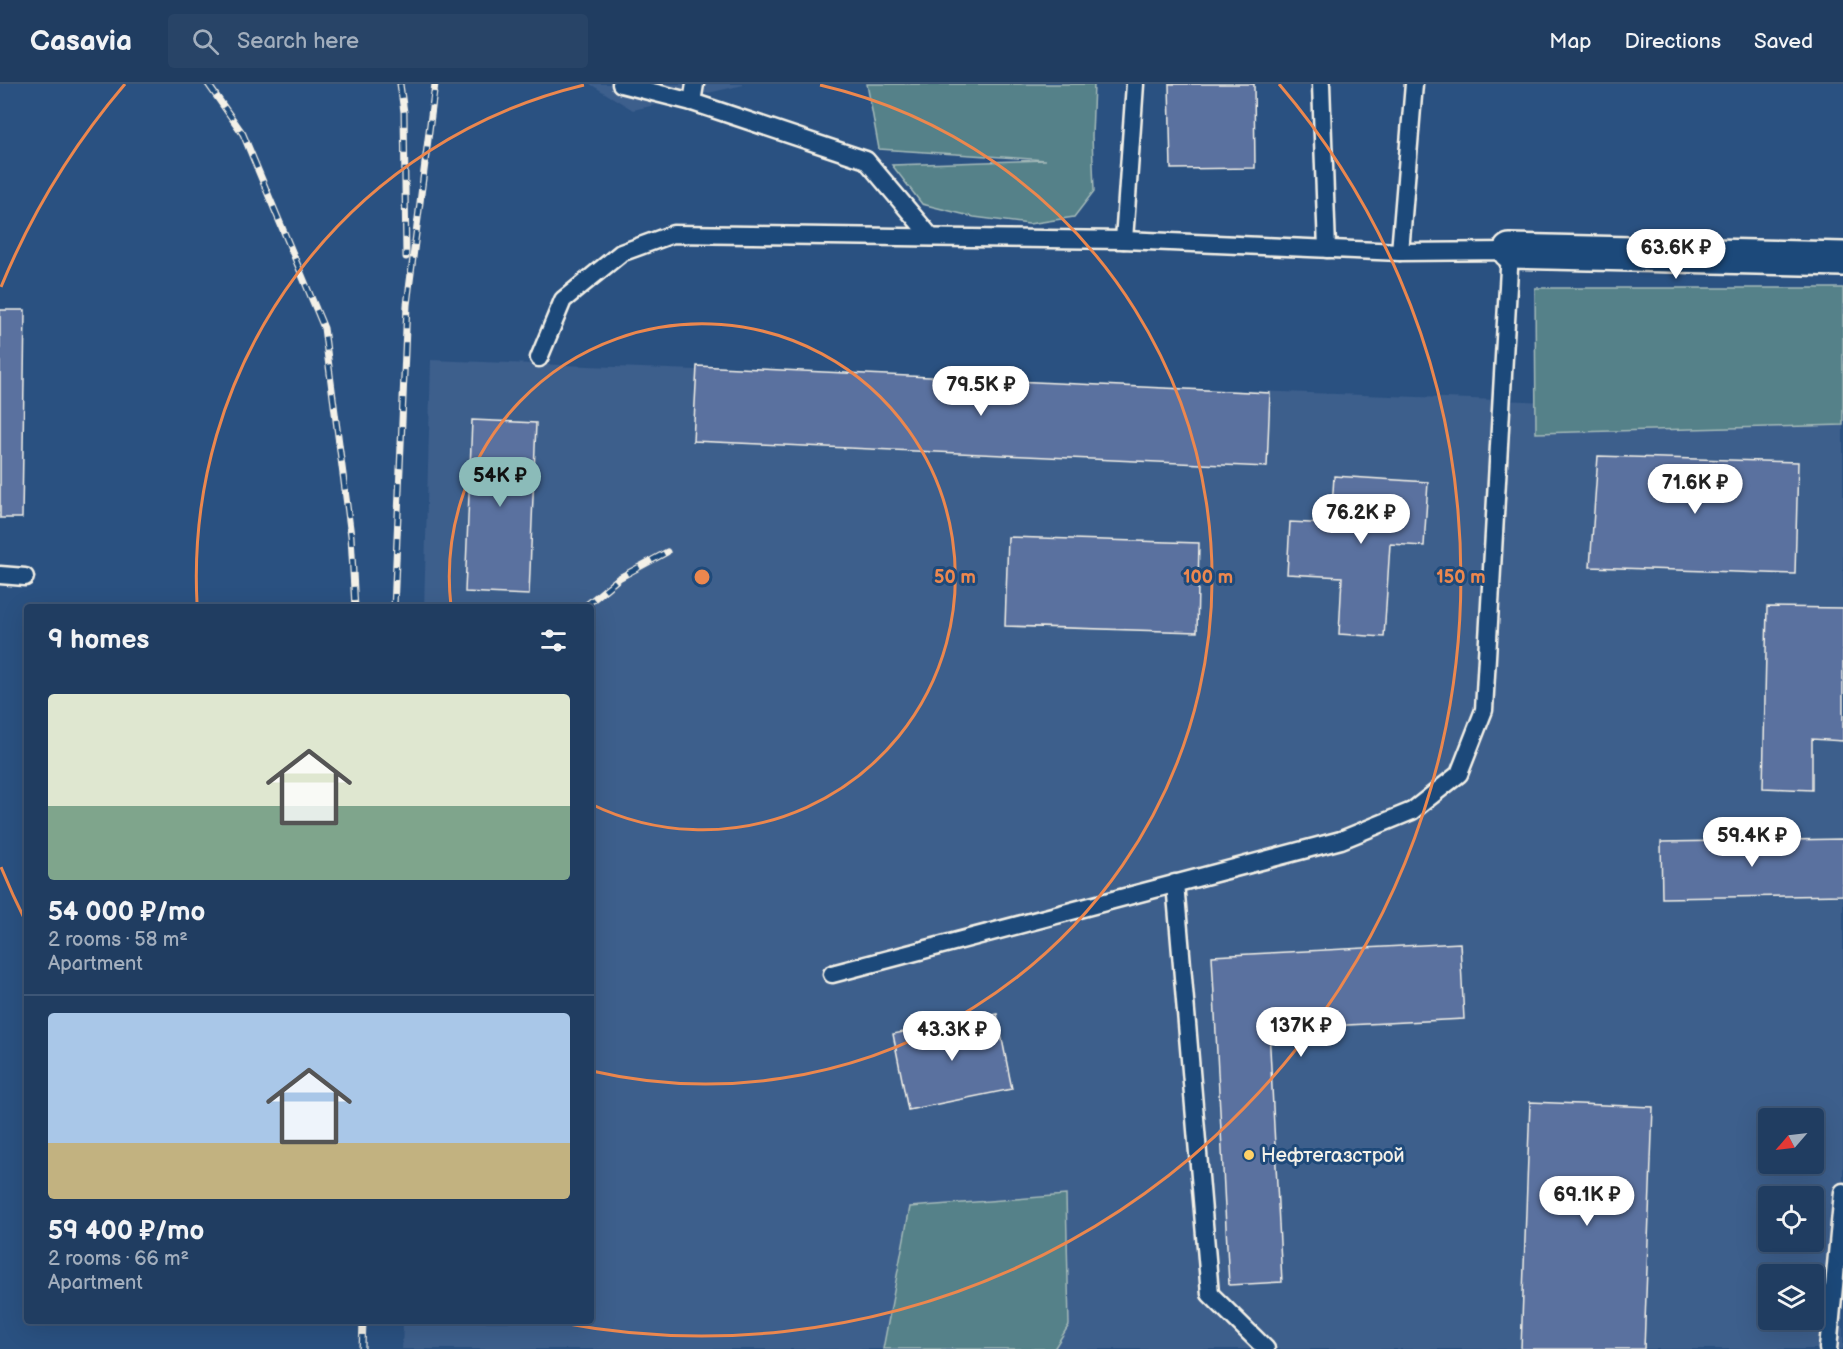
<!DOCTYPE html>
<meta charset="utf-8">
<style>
body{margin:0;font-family:"Balsamiq Sans",sans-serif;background:#284467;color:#f1f3f6;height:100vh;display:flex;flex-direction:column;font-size:22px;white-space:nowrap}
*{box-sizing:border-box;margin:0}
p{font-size:20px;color:#a2aebd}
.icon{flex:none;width:33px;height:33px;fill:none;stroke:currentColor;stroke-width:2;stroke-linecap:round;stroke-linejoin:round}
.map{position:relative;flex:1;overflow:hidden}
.drawer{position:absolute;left:24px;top:520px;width:570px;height:720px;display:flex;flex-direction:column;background:#203d61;border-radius:6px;box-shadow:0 6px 24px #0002,0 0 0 2px #3d5676}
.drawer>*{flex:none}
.needle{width:39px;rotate:242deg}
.controls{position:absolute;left:1758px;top:1024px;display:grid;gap:12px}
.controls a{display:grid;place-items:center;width:66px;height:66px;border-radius:6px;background:#203d61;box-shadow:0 6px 24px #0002,0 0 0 2px #3d5676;font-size:30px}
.price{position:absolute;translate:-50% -51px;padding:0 14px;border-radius:21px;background:#fff;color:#222;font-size:20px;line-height:39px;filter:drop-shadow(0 2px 3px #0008)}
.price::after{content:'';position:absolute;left:50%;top:36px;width:18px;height:14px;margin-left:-9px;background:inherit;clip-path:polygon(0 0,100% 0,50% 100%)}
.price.active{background:#8bbbb9;color:#111}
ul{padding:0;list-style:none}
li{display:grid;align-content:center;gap:12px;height:318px;padding:0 24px}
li+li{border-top:2px solid #3d5676}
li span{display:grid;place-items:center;height:186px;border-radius:6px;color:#555}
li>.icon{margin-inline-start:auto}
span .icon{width:108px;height:108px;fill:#fffc;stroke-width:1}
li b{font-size:26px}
h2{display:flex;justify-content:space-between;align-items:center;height:72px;padding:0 24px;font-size:26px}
header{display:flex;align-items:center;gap:36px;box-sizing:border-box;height:84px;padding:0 30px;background:#203d61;border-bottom:2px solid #3d5676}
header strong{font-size:28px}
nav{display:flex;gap:33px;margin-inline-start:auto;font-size:21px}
.search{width:420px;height:54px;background:#284467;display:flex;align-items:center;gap:15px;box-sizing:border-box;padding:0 21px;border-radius:6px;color:#a2aebd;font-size:22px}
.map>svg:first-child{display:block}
.built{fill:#3c5e8c;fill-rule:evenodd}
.green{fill:#548189;stroke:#a4b9b8;stroke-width:1.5}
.building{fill:#5a719f;stroke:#f4f1e8;stroke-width:1.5}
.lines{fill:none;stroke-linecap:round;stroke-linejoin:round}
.lane-casing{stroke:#f4f1e8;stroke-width:21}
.street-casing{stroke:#f4f1e8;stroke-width:38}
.lane{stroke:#1f4a7a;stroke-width:16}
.street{stroke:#1f4a7a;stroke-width:33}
.rail-casing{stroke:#f4f1e8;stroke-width:7}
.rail{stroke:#1f4a7a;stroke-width:4.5;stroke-dasharray:14;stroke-linecap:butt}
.ring{fill:none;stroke:#ec874e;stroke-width:3}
.poi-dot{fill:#ffd166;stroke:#1f4a7a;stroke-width:2}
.labels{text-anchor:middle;stroke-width:6;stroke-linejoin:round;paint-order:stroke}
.poi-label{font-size:20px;fill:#f4f1e8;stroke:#1f4a7a;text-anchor:start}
.centre{fill:#ec874e;stroke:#1f4a7a;stroke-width:3}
.ring-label{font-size:18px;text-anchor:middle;font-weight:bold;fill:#ec874e;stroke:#1f4a7a;stroke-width:6;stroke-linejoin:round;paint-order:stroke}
</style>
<header>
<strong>Casavia</strong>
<div class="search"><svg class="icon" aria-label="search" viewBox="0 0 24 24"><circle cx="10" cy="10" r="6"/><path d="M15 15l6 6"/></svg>Search here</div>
<nav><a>Map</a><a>Directions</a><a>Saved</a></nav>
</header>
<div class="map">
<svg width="1843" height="1265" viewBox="0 0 1843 1265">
<rect width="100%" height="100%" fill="#2a5181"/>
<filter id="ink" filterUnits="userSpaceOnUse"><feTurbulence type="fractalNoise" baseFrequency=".0167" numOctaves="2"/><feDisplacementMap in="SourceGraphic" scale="12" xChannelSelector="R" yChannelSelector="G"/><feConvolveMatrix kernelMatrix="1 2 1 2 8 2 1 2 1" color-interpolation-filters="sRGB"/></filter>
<g filter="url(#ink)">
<g class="built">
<path d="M590,0H748L633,26Z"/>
<path d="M431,276L1843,329V1265H402L403,1238H591V524L424,523ZM1768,1035H1814V1080H1768ZM1768,1113H1814V1158H1768ZM1768,1191H1814V1236H1768Z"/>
</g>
<g class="green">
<path d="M867,0H1094L1092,52L1094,107L1074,133L1029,140L974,133L922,120L892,81L1046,76L879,65Z"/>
<path d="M1535,204H1843V341L1536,349Z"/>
<path d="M1066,1111L1069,1241L1054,1265H883L910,1123Z"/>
</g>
<g class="building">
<path d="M1169,0H1254L1255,84L1171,85Z"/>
<path d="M0,226H25L22,434H0Z"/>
<path d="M697,282L1270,309L1267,383L693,357Z"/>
<path d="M472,336L536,339L529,511L465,508Z"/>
<path d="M1598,372L1798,378L1795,490L1590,483Z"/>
<path d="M1334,392L1428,398L1424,462L1390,460L1384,553L1339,550L1342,493L1287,490L1290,438L1331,440Z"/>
<path d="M1008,453L1199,459L1197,548L1005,542Z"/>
<path d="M1767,523L1843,524V657L1812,655V706L1763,704Z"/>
<path d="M1843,755V811L1662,814L1661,758Z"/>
<path d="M1460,859L1464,935L1269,945L1282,1198L1229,1201L1212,872Z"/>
<path d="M997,930L1012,1005L908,1026L893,950Z"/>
<path d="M1530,1018L1653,1023L1644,1265H1521Z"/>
</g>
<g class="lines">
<g class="lane-casing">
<g id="lane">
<path d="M621,0L692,18L866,76L931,153"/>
<path d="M1321,0L1327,165"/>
<path d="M692,18L695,0"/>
<path d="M1124,156L1135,0"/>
<path d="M1400,168L1414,0"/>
<path d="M539,274L563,216L621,169L673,150L1124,156L1400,168L1510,167L1484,626L1459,690L1412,727L1341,756L832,890"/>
<path d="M0,491L25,493"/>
<path d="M1175,799L1210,1210L1266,1265"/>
<path d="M1828,1265L1843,1108"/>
</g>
</g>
<g class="street-casing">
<path id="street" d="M1510,167L1843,175"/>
</g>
<use href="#lane" class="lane"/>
<use href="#street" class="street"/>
<g class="rail-casing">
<g id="rail">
<path d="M208,0L243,50L324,244L351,452L355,524"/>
<path d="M400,0L404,28L406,173"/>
<path d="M394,524L407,221L435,0"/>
<path d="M583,524L619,494L667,468"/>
<path d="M362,1265L363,1238"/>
</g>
</g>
<use href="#rail" class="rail"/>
</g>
</g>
<g class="ring">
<path d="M451 522A253 253 0 1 1 591 720"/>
<path d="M197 519A506 506 0 0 1 584 1M820 1A506 506 0 0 1 592 987"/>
<path d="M26 838A759 759 0 0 1 1 783M1 203A759 759 0 0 1 125 0M1279 0A759 759 0 0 1 557 1238"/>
</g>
<circle class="poi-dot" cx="1249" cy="1071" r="6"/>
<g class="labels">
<g class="poi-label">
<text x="1261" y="1078">Нефтегазстрой</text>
</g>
</g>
<circle cx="702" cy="493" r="9" class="centre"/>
<g class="ring-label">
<text x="955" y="499">50 m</text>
<text x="1208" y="499">100 m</text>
<text x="1461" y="499">150 m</text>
</g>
</svg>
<div class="controls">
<a><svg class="needle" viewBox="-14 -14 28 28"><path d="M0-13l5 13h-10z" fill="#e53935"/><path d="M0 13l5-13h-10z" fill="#a2aebd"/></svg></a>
<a><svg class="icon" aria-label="locate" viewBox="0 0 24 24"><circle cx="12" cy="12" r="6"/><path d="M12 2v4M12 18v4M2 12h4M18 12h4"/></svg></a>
<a><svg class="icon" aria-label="layers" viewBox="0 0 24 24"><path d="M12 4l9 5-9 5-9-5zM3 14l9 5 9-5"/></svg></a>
</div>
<b class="price" style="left:1676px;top:196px">63.6K ₽</b>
<b class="price" style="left:981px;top:333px">79.5K ₽</b>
<b class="price active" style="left:500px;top:424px">54K ₽</b>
<b class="price" style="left:1695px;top:431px">71.6K ₽</b>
<b class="price" style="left:1361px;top:461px">76.2K ₽</b>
<b class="price" style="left:1752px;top:784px">59.4K ₽</b>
<b class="price" style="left:1301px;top:974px">137K ₽</b>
<b class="price" style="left:952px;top:978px">43.3K ₽</b>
<b class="price" style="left:1587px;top:1143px">69.1K ₽</b>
<section class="drawer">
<h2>9 homes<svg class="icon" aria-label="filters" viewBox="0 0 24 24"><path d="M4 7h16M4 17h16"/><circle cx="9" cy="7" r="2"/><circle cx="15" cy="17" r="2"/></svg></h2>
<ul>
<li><span style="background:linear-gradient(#dfe7d0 60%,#7fa58c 0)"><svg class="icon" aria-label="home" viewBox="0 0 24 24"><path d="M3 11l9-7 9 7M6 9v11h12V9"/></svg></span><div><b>54 000 ₽/mo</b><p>2 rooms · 58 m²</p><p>Apartment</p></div></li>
<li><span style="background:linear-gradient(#a9c7e8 70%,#c2b280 0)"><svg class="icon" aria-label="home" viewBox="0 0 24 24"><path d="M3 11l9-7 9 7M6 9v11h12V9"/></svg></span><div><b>59 400 ₽/mo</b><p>2 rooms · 66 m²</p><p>Apartment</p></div></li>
</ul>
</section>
</div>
